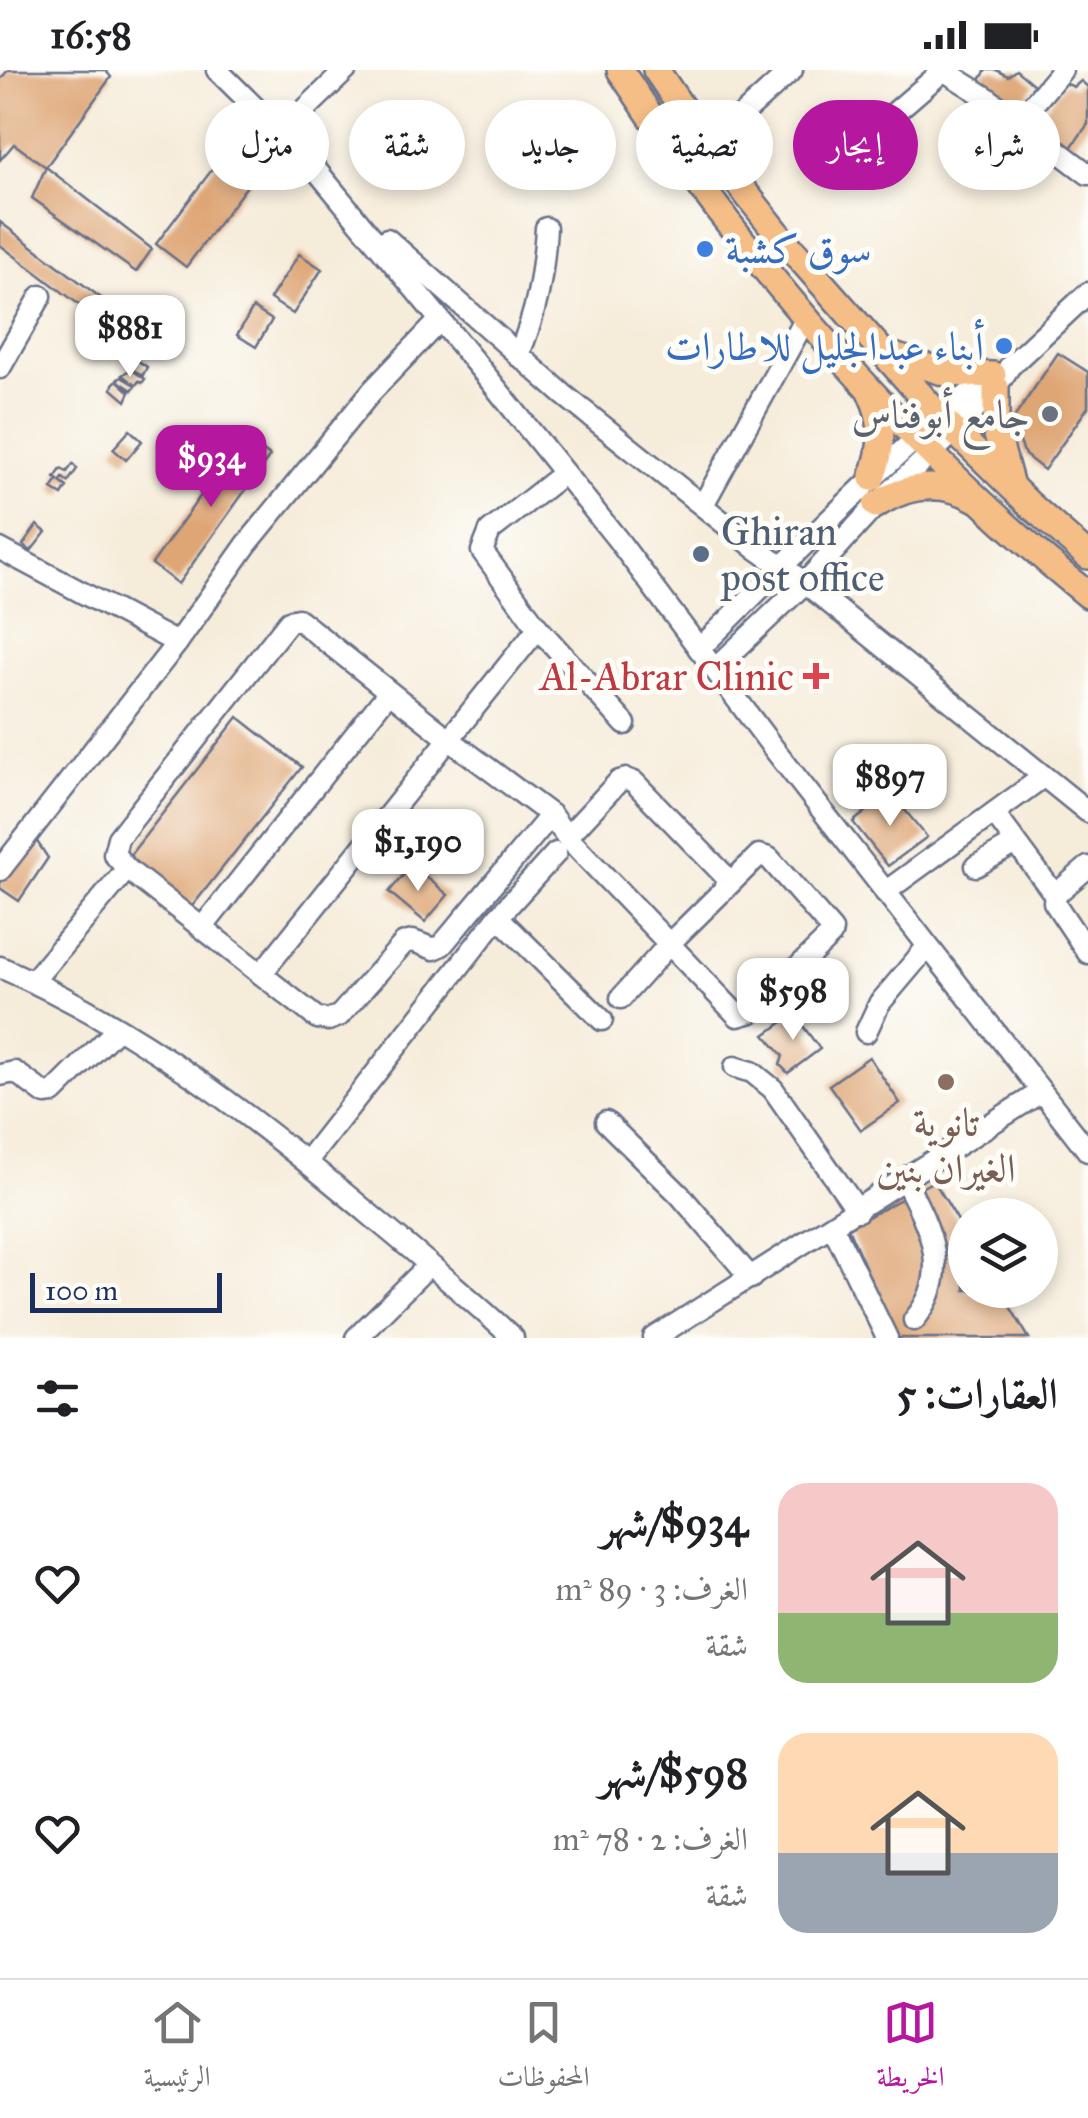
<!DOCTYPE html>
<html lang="ar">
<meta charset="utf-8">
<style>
body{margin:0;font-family:"IM FELL Great Primer",Amiri,serif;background:#f6f6f6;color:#202124;direction:rtl;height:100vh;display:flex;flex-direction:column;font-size:38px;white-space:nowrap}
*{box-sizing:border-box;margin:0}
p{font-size:32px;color:#757577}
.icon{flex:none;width:55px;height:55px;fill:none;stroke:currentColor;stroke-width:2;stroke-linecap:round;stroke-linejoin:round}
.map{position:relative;height:1268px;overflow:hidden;direction:ltr}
.sheet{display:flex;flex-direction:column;background:#fff;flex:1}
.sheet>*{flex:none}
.guide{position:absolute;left:30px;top:30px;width:1030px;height:90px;direction:rtl;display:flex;gap:20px}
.buttons{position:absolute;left:948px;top:1128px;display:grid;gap:20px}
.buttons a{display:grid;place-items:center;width:110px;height:110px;border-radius:50%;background:#fff;box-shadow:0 5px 15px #0003;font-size:50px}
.scale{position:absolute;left:30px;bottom:25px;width:192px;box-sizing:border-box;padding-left:10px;border:5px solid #1b2f5e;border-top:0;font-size:28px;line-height:35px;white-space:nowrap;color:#1b2f5e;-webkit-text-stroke:8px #fdfcf7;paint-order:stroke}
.price{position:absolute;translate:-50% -85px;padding:0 22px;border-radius:20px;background:#fff;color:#222;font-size:32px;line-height:65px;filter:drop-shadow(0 2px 5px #0008)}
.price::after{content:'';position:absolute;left:50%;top:60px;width:30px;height:22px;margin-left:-15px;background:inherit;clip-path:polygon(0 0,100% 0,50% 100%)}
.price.current{background:#b5179e;color:#fff}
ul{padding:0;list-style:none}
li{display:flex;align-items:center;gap:30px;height:250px;padding:0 30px}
li span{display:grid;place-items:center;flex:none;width:280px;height:200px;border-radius:30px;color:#555}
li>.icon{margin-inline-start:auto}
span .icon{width:120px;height:120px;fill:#fffc;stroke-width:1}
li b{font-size:42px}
h2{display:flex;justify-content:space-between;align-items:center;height:120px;padding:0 30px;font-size:42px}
.pill{padding:0 35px;border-radius:45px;background:#fff;box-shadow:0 5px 15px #0003;font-size:35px;line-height:90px}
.pill.current{background:#b5179e;color:#fff}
.status{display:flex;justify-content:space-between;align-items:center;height:70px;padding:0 50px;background:#fff;direction:ltr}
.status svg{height:28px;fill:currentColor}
.tabs{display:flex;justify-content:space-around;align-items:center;height:140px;border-top:2px solid #e0e0e0;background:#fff;font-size:28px;color:#757577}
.tabs a{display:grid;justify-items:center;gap:5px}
.tabs .current{color:#b5179e}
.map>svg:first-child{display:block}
.building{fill:#dea574}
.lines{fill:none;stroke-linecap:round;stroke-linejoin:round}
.minor-casing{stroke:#687189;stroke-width:25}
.major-casing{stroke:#687189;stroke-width:30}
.minor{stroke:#fff;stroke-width:20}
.major{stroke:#f6be87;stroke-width:25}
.shop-dot{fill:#3f7fe0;stroke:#fdfcf7;stroke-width:4}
.worship-dot{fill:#6b7280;stroke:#fdfcf7;stroke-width:4}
.service-dot{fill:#5c6f8a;stroke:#fdfcf7;stroke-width:4}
.health-dot{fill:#e0444e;stroke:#fdfcf7;stroke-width:4}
.education-dot{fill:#8d6e63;stroke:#fdfcf7;stroke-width:4}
.labels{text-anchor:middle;stroke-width:10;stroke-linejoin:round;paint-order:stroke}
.shop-label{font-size:40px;fill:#366cbe;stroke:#fdfcf7;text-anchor:start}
.worship-label{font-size:40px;fill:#5b616d;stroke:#fdfcf7;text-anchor:end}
.service-label{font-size:40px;fill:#4e5e75;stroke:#fdfcf7;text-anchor:start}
.health-label{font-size:40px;fill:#be3a42;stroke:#fdfcf7;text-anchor:end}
.education-label{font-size:40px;fill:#785e54;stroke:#fdfcf7}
</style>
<div class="status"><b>16:58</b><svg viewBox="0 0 49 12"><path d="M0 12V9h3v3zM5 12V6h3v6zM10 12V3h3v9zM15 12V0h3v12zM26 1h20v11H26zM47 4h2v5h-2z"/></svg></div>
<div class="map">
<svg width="1088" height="1268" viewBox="0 0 1088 1268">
<rect width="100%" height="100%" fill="#fdfcf7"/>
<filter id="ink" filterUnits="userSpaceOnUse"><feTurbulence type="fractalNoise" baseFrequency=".01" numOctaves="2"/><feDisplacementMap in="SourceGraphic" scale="20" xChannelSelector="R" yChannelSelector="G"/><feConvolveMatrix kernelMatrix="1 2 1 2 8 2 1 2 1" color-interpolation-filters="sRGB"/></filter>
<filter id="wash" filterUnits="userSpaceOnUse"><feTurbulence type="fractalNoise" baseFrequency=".0048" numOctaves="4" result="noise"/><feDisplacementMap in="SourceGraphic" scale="40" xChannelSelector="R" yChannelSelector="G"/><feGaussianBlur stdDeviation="2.25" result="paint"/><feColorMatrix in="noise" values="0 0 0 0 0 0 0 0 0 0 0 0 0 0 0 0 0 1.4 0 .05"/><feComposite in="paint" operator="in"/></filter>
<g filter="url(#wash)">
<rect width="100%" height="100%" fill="#f6ecda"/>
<g id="blocks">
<g class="building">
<path d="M8,0H105L111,7L46,97L14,74L0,90V10Z"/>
<path d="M986,0H996L1008,6L1016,0L1034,15L1016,41L977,15Z"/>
<path d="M1081,11L1088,17V54L1070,79L1030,49L1042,35L1045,38L1065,13L1074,17Z"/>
<path d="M223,85L253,108L186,197L156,174Z"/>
<path d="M46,97L152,179L136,202L32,128Z"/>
<path d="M0,152L145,261L134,276L0,175Z"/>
<path d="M299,184L322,199L293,244L270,229Z"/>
<path d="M253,238L272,250L256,277L237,265Z"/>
<path d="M1058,283L1088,302V337L1044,400L1025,385L1012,351Z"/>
<path d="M134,288L147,297L143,305L131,299L145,309L142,313L139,311L132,320L117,310L130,322L126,331L112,319L113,314L117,310L121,307L135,315L122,305L131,299Z"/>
<path d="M130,360L142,371L126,390L113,379Z"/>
<path d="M243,366L270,386L178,514L152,494Z"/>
<path d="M73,394L77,399L68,412L63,408L60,412L67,417L62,425L52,419L58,410L55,408L61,399L67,402Z"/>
<path d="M37,455L46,462L31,481L23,475Z"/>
<path d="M238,647L302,697L190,839L127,789Z"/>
<path d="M890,722L927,767L888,796L853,752Z"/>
<path d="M32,764L48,788L19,831L0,818V813Z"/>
<path d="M412,795L448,825L425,852L389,822Z"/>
<path d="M794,944L820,979L788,1003L780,995L783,986L765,965Z"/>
<path d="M869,987L900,1033L861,1060L829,1015Z"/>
<path d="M934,1111L965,1162V1220H1000L1029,1268H897L848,1158Z"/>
</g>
</g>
</g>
<g filter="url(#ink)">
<use href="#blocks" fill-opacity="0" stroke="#687189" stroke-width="2.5"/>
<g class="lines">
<g class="minor-casing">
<g id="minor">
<path d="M217,0L308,90L488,308L618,470L771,675L1088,1081"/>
<path d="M943,0L986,27L1088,104"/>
<path d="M1019,51L1062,0"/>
<path d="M281,63L346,0"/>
<path d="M863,70L944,0"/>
<path d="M708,76L792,0"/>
<path d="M387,169L564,325L754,477L805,513L1088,742"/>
<path d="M518,286C537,242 543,206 546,158"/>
<path d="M0,298L41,226"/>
<path d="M564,403L490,461L482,481L538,558L625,654"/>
<path d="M703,435L806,248"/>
<path d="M0,479L177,573"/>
<path d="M699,579C795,485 887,386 994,304"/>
<path d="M715,599L805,513L876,435L954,362L996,317L1010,296L1088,223"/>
<path d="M994,743L1055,825"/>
<path d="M551,745L442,875L434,879L413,871L404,873L339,946L328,950L317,948L127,799L114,784L118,768L289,551L298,549L450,670L551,745L567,767L738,946L752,942L831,865L832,860L769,788L759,785L671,872L621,928"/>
<path d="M567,767L619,711L626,709L634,712L730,811"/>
<path d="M556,783L498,847L602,950"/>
<path d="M976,796L1016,773"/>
<path d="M1088,797L1055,825L1054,832L1088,883"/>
<path d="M0,800L177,573L247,474L372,321L440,250"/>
<path d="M885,822L1043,707"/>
<path d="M202,858L389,622"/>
<path d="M0,897C139,957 259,1051 374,1148C421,1187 468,1226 513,1268"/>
<path d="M261,904L538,558"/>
<path d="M33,911L127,799"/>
<path d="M866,962L879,934L927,877"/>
<path d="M735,997L752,1002L773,1019L858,1141"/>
<path d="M0,1005L15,1002L45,1024L53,1023L117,959"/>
<path d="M606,1052L680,1125L751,1208"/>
<path d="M307,1091L498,847"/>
<path d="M905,1110C929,1157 954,1203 914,1250"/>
<path d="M833,1157L887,1268"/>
<path d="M356,1268L429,1195"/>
<path d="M654,1268L1041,1022"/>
</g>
</g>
<g class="major-casing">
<g id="major">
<path d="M620,0C743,190 911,382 1088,525"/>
<path d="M656,0L708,76L780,166L940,347L1029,434L1088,486"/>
<path d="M891,285L946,303L993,305"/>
<path d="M996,317V361L1010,412"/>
<path d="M871,324C885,352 883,379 872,408"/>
<path d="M876,435C907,415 941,410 974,428"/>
</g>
</g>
<use href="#minor" class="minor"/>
<use href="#major" class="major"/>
</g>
</g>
<g class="shop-dot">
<circle cx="705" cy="179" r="10"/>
<circle cx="1004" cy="276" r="10"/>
</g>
<circle class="worship-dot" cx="1050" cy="344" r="10"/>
<circle class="service-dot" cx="701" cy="484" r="10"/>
<path class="health-dot" d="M811 591h10v10h10v10h-10v10h-10v-10h-10v-10h10z"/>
<circle class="education-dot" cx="946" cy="1012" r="10"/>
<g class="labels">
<g class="shop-label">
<text x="725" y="193">سوق كشبة</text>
<text x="984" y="290" text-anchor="end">أبناء عبدالجليل للاطارات</text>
</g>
<g class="worship-label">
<text x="1030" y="358">جامع أبوفناس</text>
</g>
<g class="service-label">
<text x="721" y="475">Ghiran<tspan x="721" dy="46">post office</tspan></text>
</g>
<g class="health-label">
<text x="794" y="620">Al-Abrar Clinic</text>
</g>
<g class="education-label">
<text x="946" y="1066">تانوية<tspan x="946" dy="46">الغيران بنين</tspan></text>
</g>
</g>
</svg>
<div class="buttons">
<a><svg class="icon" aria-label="layers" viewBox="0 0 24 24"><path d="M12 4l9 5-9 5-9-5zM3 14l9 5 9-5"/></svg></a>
</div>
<div class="scale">100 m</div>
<b class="price" style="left:130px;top:310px">$881</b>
<b class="price current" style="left:211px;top:440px">$934</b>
<b class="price" style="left:890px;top:759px">$897</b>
<b class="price" style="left:418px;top:824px">$1,190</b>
<b class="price" style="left:793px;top:973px">$598</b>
<div class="guide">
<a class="pill">شراء</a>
<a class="pill current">إيجار</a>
<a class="pill">تصفية</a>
<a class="pill">جديد</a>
<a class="pill">شقة</a>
<a class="pill">منزل</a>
</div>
</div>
<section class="sheet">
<h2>العقارات: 5<svg class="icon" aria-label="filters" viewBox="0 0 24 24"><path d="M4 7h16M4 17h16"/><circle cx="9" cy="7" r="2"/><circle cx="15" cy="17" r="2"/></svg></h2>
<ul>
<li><span style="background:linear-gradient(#f6c9c9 65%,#8fb573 0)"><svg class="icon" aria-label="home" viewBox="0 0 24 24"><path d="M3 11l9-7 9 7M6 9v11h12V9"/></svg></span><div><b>$934/شهر</b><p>الغرف: 3 · 89 m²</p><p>شقة</p></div><svg class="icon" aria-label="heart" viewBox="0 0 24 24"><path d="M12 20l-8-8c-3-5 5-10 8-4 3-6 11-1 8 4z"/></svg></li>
<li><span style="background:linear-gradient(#ffd9b3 60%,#9aa5b1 0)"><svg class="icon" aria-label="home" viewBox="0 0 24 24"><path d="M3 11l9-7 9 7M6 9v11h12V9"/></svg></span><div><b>$598/شهر</b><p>الغرف: 2 · 78 m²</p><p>شقة</p></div><svg class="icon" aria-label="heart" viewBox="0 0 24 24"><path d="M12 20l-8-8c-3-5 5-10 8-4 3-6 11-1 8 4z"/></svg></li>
</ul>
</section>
<nav class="tabs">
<a class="current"><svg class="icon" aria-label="map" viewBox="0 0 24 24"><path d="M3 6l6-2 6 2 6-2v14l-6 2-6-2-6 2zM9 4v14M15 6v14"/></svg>الخريطة</a>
<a><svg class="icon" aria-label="saved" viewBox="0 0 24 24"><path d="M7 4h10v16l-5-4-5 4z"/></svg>المحفوظات</a>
<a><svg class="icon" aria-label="home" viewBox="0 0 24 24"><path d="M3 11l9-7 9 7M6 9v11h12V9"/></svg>الرئيسية</a>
</nav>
